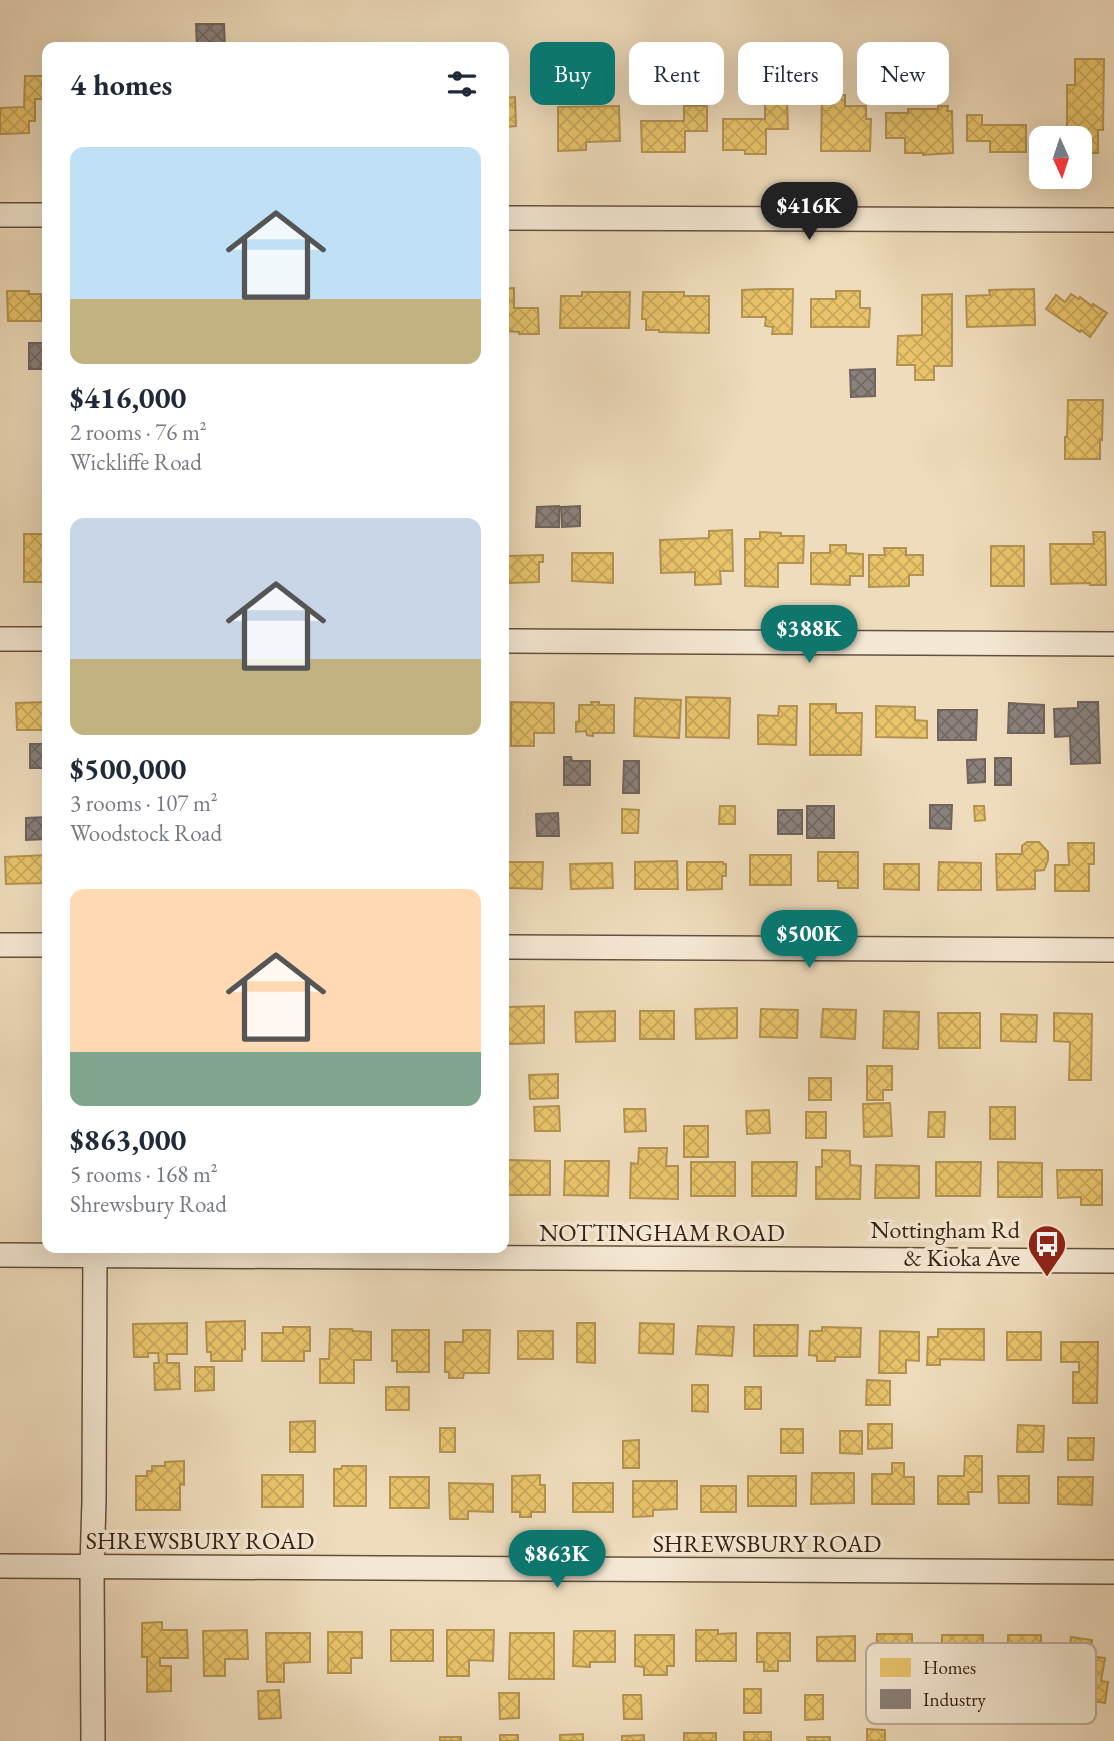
<!DOCTYPE html>
<meta charset="utf-8">
<style>
body{margin:0;font-family:"EB Garamond",serif;background:#f2f2f3;color:#1f2937;height:100vh;display:flex;flex-direction:column;font-size:26px;white-space:nowrap}
*{box-sizing:border-box;margin:0}
p{font-size:23px;color:#747a83}
.icon{flex:none;width:38px;height:38px;fill:none;stroke:currentColor;stroke-width:2;stroke-linecap:round;stroke-linejoin:round}
.map{position:relative;flex:1;overflow:hidden}
.sheet{position:absolute;left:42px;top:42px;width:467px;height:1211px;display:flex;flex-direction:column;background:#fff;border-radius:14px;box-shadow:0 7px 28px #0002}
.sheet>*{flex:none}
.banner{position:absolute;left:530px;top:42px;width:478px;height:63px;display:flex;gap:14px}
.needle{width:46px;rotate:177deg}
.tools{position:absolute;left:1029px;top:126px;display:grid;gap:14px}
.tools a{display:grid;place-items:center;width:63px;height:63px;border-radius:14px;background:#fff;box-shadow:0 7px 28px #0002;font-size:35px}
.price{position:absolute;translate:-50% -60px;padding:0 16px;border-radius:24px;background:#0f766e;color:#fff;font-size:23px;line-height:46px;filter:drop-shadow(0 2px 4px #0008)}
.price::after{content:'';position:absolute;left:50%;top:42px;width:21px;height:16px;margin-left:-10px;background:inherit;clip-path:polygon(0 0,100% 0,50% 100%)}
.price.current{background:#222;color:#fff}
ul{padding:0;list-style:none}
li{display:grid;align-content:center;gap:14px;height:371px;padding:0 28px}
li span{display:grid;place-items:center;height:217px;border-radius:14px;color:#555}
li>.icon{margin-inline-start:auto}
span .icon{width:126px;height:126px;fill:#fffc;stroke-width:1}
li b{font-size:30px}
h2{display:flex;justify-content:space-between;align-items:center;height:84px;padding:0 28px;font-size:30px}
.chip{padding:0 24px;border-radius:14px;background:#fff;box-shadow:0 7px 28px #0002;font-size:24px;line-height:63px}
.chip.current{background:#0f766e;color:#fff}
.map>svg:first-child{display:block}
.homes{fill:url(#homes-cross-hatch);stroke:#b39350;stroke-width:2}
.industry{fill:url(#industry-cross-hatch);stroke:#70645d;stroke-width:2}
.lines{fill:none;stroke-linecap:round;stroke-linejoin:round}
.minor-casing{stroke:#64503e;stroke-width:26}
.minor{stroke:#f5e8d3;stroke-width:23}
.labels{text-anchor:middle;stroke-width:7;stroke-linejoin:round;paint-order:stroke}
.poi-label{font-size:24px;fill:#352114;stroke:#f5e8d3;text-anchor:end}
.street-label{font-size:24px;fill:#352114;stroke:#f5e8d3}
.key{fill:#f5e8d3;stroke:#bbac9a;stroke-width:2}
.key-label{font-size:19px;fill:#352114}
</style>
<div class="map">
<svg width="1114" height="1741" viewBox="0 0 1114 1741">
<defs>
<pattern id="homes-cross-hatch" width="8" height="8" patternUnits="userSpaceOnUse" patternTransform="scale(1.75)"><rect width="8" height="8" fill="#e9c46a"/><path d="M0 0l8 8M0 8l8-8" fill="none" stroke="#c8a85b"/></pattern>
<pattern id="industry-cross-hatch" width="8" height="8" patternUnits="userSpaceOnUse" patternTransform="scale(1.75)"><rect width="8" height="8" fill="#8a817c"/><path d="M0 0l8 8M0 8l8-8" fill="none" stroke="#726964"/></pattern>
</defs>
<rect width="100%" height="100%" fill="#efdcbc"/>
<filter id="stains"><feTurbulence type="fractalNoise" baseFrequency=".00286" numOctaves="4"/><feColorMatrix values="0 0 0 0 .2 0 0 0 0 .09 0 0 0 0 .02 0 0 0 .5 -.17"/></filter>
<radialGradient id="worn" r=".72"><stop offset=".6" stop-color="#630" stop-opacity="0"/><stop offset="1" stop-color="#630" stop-opacity=".3"/></radialGradient>
<g class="homes">
<path d="M1075,59H1104L1103,130H1098V153H1080V138H1067V85H1075Z"/>
<path d="M25,76H47V99H35V121H29V133L0,134V108L24,107Z"/>
<path d="M822,95H845V106H866V119H871L870,151H821Z"/>
<path d="M515,97L516,126L504,127V98Z"/>
<path d="M765,102H787L788,129H766V154H745V150H723V119H765Z"/>
<path d="M619,106L620,141L586,142V150L558,151V107Z"/>
<path d="M684,106H707V131H685V152H642L641,121H684Z"/>
<path d="M938,106H948L947,111H952L953,153L923,155V153H905V138H886V113H908V109H938Z"/>
<path d="M967,115H982V125H1026V152H990V141H967Z"/>
<path d="M514,288V308H538L539,334H519V332L504,331V289Z"/>
<path d="M766,289H793L792,334H772L773,327L765,326L766,317H742V290Z"/>
<path d="M1034,289L1035,325L967,327L966,296L990,295L989,290Z"/>
<path d="M7,291H29V294H41L42,321H8Z"/>
<path d="M836,291H860V308H870L869,327H811V299H836Z"/>
<path d="M582,292H630L629,328H560L561,296H582Z"/>
<path d="M643,292H684V296H709V333L659,332V330H646V319H642Z"/>
<path d="M952,294V366H934V380H915V365H897L898,336L922,335V295Z"/>
<path d="M1071,294L1079,299L1080,297L1092,306L1093,304L1107,313L1090,337L1081,330L1080,332L1046,309L1056,295L1065,302Z"/>
<path d="M1068,400H1103L1102,440L1100,439V459H1065V437H1067Z"/>
<path d="M732,530L733,571H720L721,584L695,585V572L661,573L660,540L709,538V531Z"/>
<path d="M760,532L781,533V536H804L803,563H778V587L745,586V539H760Z"/>
<path d="M1093,532H1105L1106,585H1090V583L1051,584L1050,544H1094Z"/>
<rect x="24" y="534" width="23" height="48"/>
<path d="M830,545H846V553L863,554V576H850V585L811,584V553H830Z"/>
<rect x="991" y="546" width="33" height="40"/>
<path d="M884,548H906V555H923V575H909V586L869,587V555H885Z"/>
<path d="M572,553H613V583L572,581Z"/>
<path d="M543,555V562H539V582L504,583V556Z"/>
<path d="M686,697L730,698L729,738L686,737Z"/>
<path d="M635,698L681,700L679,738L634,736Z"/>
<path d="M47,702V730H17L16,703Z"/>
<path d="M511,702L554,703V733H534V746H511Z"/>
<path d="M591,702H599V705H614V733H593V736L587,735L586,731L576,732V722L579,721V705H592Z"/>
<path d="M810,704H836V713H862L861,755H810Z"/>
<path d="M779,706H797L796,745L758,744V715L778,716Z"/>
<path d="M876,706L915,707V720L927,721V738L876,737Z"/>
<path d="M720,806H735V824H719Z"/>
<path d="M974,806H984L985,820L975,821Z"/>
<path d="M622,809L639,810L638,833H622Z"/>
<path d="M1027,842H1039L1048,852V860L1044,870L1035,871V889L997,890L996,854H1022V846Z"/>
<path d="M1068,843H1094V864H1089V891H1055V865H1069Z"/>
<path d="M818,852H858V888H838V881H818Z"/>
<path d="M47,855V883L6,884L5,857Z"/>
<rect x="750" y="855" width="41" height="30"/>
<path d="M677,861L678,889H635V862Z"/>
<path d="M505,862H543L542,889L505,888Z"/>
<path d="M687,862H723V864H726V876H722V889L687,890Z"/>
<path d="M939,862L981,863V890H938Z"/>
<path d="M612,863L613,888L571,889L570,864Z"/>
<path d="M884,864H919V890L884,889Z"/>
<path d="M544,1006V1043L505,1044V1007Z"/>
<path d="M737,1008V1038L696,1039L695,1009Z"/>
<path d="M761,1009L798,1010L797,1038L760,1037Z"/>
<path d="M823,1009L856,1010L855,1039L821,1037Z"/>
<path d="M615,1011V1041L576,1042L575,1012Z"/>
<rect x="640" y="1011" width="34" height="28"/>
<path d="M884,1011L919,1012L918,1049L883,1048Z"/>
<path d="M938,1013H980V1048H939Z"/>
<path d="M1054,1013L1092,1014L1091,1080H1069L1070,1042L1054,1041Z"/>
<path d="M1001,1014L1037,1015L1036,1042L1001,1041Z"/>
<path d="M867,1066H892V1090H883V1100H867Z"/>
<path d="M558,1074V1098L530,1099L529,1075Z"/>
<rect x="809" y="1078" width="22" height="22"/>
<path d="M890,1103L892,1136L864,1137L863,1104Z"/>
<path d="M559,1106L560,1131H535L534,1107Z"/>
<rect x="990" y="1107" width="25" height="32"/>
<path d="M624,1109H645L646,1131L625,1132Z"/>
<path d="M769,1110L770,1133L747,1134L746,1111Z"/>
<rect x="806" y="1112" width="20" height="26"/>
<path d="M929,1112H945L944,1137H928Z"/>
<rect x="684" y="1126" width="24" height="31"/>
<path d="M639,1148H667L666,1166H678V1199L630,1198L631,1163L638,1164Z"/>
<path d="M822,1150L850,1151V1165L861,1166L860,1199H816V1167H822Z"/>
<path d="M506,1160L550,1161V1195H505Z"/>
<path d="M565,1161H609L608,1196L564,1195Z"/>
<rect x="691" y="1162" width="44" height="34"/>
<path d="M752,1162H797L796,1196H752Z"/>
<path d="M936,1162H981L980,1196H936Z"/>
<path d="M998,1162L1042,1163V1197H998Z"/>
<path d="M876,1165L919,1166V1198H875Z"/>
<path d="M1057,1170H1102V1205H1081V1197L1058,1198Z"/>
<path d="M245,1321V1349L242,1350V1361H211V1352H207L206,1322Z"/>
<path d="M187,1323V1354H167V1363H179L180,1389L155,1390L154,1363H159L158,1353H148V1357H134L133,1324Z"/>
<path d="M577,1323H595V1363L577,1362Z"/>
<path d="M640,1323L674,1324L673,1354L639,1353Z"/>
<path d="M754,1325H798L797,1356H754Z"/>
<path d="M698,1326L734,1327L732,1356L696,1354Z"/>
<path d="M283,1327H310V1351H304V1361H262V1333H283Z"/>
<path d="M822,1327L861,1328L860,1357H835V1361H817V1356L809,1355L810,1331H822Z"/>
<path d="M330,1329H352L353,1331L371,1332V1360H354V1383H320V1359H329Z"/>
<path d="M938,1329H984V1360L940,1359V1365H927L928,1337H938Z"/>
<path d="M392,1330H429V1372H397V1361H392Z"/>
<path d="M463,1330H490L489,1373H464L463,1378H449V1372H445V1342H463Z"/>
<rect x="518" y="1331" width="35" height="28"/>
<path d="M880,1331L919,1332V1361L906,1360V1373H879Z"/>
<rect x="1007" y="1332" width="34" height="28"/>
<path d="M1061,1342H1098L1097,1403H1073V1372H1079V1362H1061Z"/>
<path d="M195,1367H214V1390L195,1391Z"/>
<path d="M867,1380L890,1381V1405H866Z"/>
<path d="M692,1385H708V1412L692,1411Z"/>
<rect x="386" y="1387" width="23" height="23"/>
<rect x="745" y="1387" width="16" height="22"/>
<path d="M315,1421V1452H290V1422Z"/>
<path d="M868,1424H892V1448L868,1449Z"/>
<path d="M1018,1425L1044,1426L1043,1452H1017Z"/>
<rect x="440" y="1428" width="15" height="24"/>
<rect x="781" y="1429" width="22" height="24"/>
<path d="M840,1431H862V1454L840,1453Z"/>
<path d="M1068,1438H1094L1093,1460H1068Z"/>
<path d="M639,1440V1468H623V1441Z"/>
<path d="M965,1456H982V1492H968L969,1504H938V1476H964Z"/>
<path d="M184,1461V1485L180,1484V1510H136V1476H147V1471H152V1466H165V1462Z"/>
<path d="M892,1463H904V1477H914V1504H872V1474H892Z"/>
<path d="M342,1466H366V1506H334V1469H341Z"/>
<path d="M812,1473H854V1503L811,1504Z"/>
<rect x="262" y="1475" width="41" height="32"/>
<path d="M540,1475V1485H545V1512H531V1517H520V1512H512V1476Z"/>
<rect x="748" y="1476" width="48" height="30"/>
<path d="M998,1476H1029V1503H999Z"/>
<rect x="390" y="1477" width="39" height="31"/>
<path d="M1058,1477H1093L1092,1505L1058,1504Z"/>
<path d="M633,1481H677V1509L653,1510V1516L633,1517Z"/>
<path d="M449,1483L493,1484V1512L468,1511V1519H450Z"/>
<rect x="573" y="1483" width="40" height="29"/>
<rect x="701" y="1486" width="35" height="26"/>
<path d="M162,1622V1630H187L188,1658H160V1666H171V1691L147,1692V1657H142V1623Z"/>
<path d="M247,1630L248,1659H225V1676H204L203,1631Z"/>
<rect x="391" y="1630" width="42" height="31"/>
<path d="M447,1630H494L493,1661L469,1660V1676H447Z"/>
<path d="M696,1630H718V1634L736,1633V1661H696Z"/>
<path d="M574,1631H615V1662H590V1667L573,1666Z"/>
<path d="M328,1632H362V1658H351V1673H328Z"/>
<path d="M266,1633H310V1662L284,1663V1682H267Z"/>
<path d="M510,1633H554V1679H509Z"/>
<path d="M757,1633H790V1661H778V1671H764V1662H757Z"/>
<path d="M877,1634H912V1665L876,1664Z"/>
<path d="M635,1635H674V1666H667V1675H644V1667L635,1666Z"/>
<path d="M942,1635H983L982,1667L942,1666Z"/>
<path d="M1008,1635H1041V1663H1022V1672H1008Z"/>
<path d="M855,1636V1661H817V1637Z"/>
<path d="M1071,1637L1092,1640L1090,1656L1105,1658L1101,1681L1108,1682L1105,1703L1086,1700L1088,1688L1051,1683L1056,1646L1070,1647Z"/>
<rect x="744" y="1689" width="17" height="24"/>
<path d="M279,1690L281,1718L259,1719L258,1691Z"/>
<path d="M499,1693H519V1718L500,1719Z"/>
<path d="M623,1695H641L642,1719H624Z"/>
<path d="M805,1695H823V1719L805,1720Z"/>
<path d="M867,1729L885,1730V1741H867Z"/>
<rect x="744" y="1732" width="27" height="9"/>
<rect x="684" y="1733" width="32" height="8"/>
<path d="M583,1734V1741H560V1735Z"/>
<rect x="500" y="1735" width="18" height="6"/>
<path d="M644,1735V1741H622V1736Z"/>
<rect x="440" y="1737" width="21" height="4"/>
<path d="M807,1737H830V1741H808Z"/>
</g>
<g class="industry">
<path d="M196,24H224L225,47H197Z"/>
<rect x="29" y="343" width="18" height="26"/>
<path d="M875,369V396L851,397L850,370Z"/>
<path d="M559,506V527H536L537,507Z"/>
<path d="M580,506V526L562,527L561,507Z"/>
<path d="M1078,702H1098L1100,763L1071,764L1070,736L1055,737L1054,709L1078,708Z"/>
<path d="M1009,703L1044,705V733H1008Z"/>
<path d="M938,710H977L976,740H938Z"/>
<rect x="30" y="744" width="17" height="24"/>
<path d="M564,757H571L572,761H590V785H564Z"/>
<rect x="995" y="758" width="16" height="27"/>
<path d="M985,759V782L968,783L967,760Z"/>
<path d="M624,761H639V793H623Z"/>
<path d="M930,805H952L951,829L930,828Z"/>
<rect x="807" y="806" width="27" height="32"/>
<rect x="778" y="810" width="24" height="24"/>
<path d="M558,813L559,836H537L536,814Z"/>
<path d="M47,817V839L26,840V818Z"/>
</g>
<g class="lines">
<g class="minor-casing">
<g id="minor">
<path d="M0,215H47"/>
<path d="M504,218L1114,220"/>
<path d="M0,639H47"/>
<path d="M504,641L1114,644"/>
<path d="M0,945H47"/>
<path d="M504,947L1114,950"/>
<path d="M0,1255L1114,1261"/>
<path d="M0,1566L1114,1572"/>
<path d="M93,1741L92,1567L94,1501L95,1248"/>
</g>
</g>
<use href="#minor" class="minor"/>
</g>
<defs>
<g id="bus-pin" transform="scale(2.0125)"><path d="M0 17L-7.5 6A9.5 9.5 0 1 1 7.5 6Z" fill="#8f2418" stroke="#f5e8d3"/><path d="M-5-6H5V4H4V6H2V4H-2V6H-4V4H-5ZM-3.5-4V0h7V-4ZM-3.5 1.2v1.5H-2V1.2ZM2 1.2v1.5H3.5V1.2Z" fill="#fff"/></g>
</defs>
<g fill-rule="evenodd">
<use href="#bus-pin" x="1047" y="1244"/>
</g>
<g class="labels">
<g class="poi-label">
<text x="1020" y="1238">Nottingham Rd<tspan x="1020" dy="28">&amp; Kioka Ave</tspan></text>
</g>
<g class="street-label">
<text x="662" y="1241">NOTTINGHAM ROAD</text>
<text x="200" y="1549">SHREWSBURY ROAD</text>
<text x="767" y="1552">SHREWSBURY ROAD</text>
</g>
</g>
<rect x="866" y="1643" width="230" height="81" rx="10" class="key"/>
<rect x="880" y="1658" width="31" height="19" fill="#e9c46a"/>
<rect x="880" y="1689" width="31" height="20" fill="#8a817c"/>
<g class="key-label">
<text x="923" y="1674">Homes</text>
<text x="923" y="1706">Industry</text>
</g>
<rect width="100%" height="100%" filter="url(#stains)"/>
<rect width="100%" height="100%" fill="url(#worn)"/>
</svg>
<div class="tools">
<a><svg class="needle" viewBox="-14 -14 28 28"><path d="M0-13l5 13h-10z" fill="#e53935"/><path d="M0 13l5-13h-10z" fill="#747a83"/></svg></a>
</div>
<b class="price current" style="left:809px;top:242px">$416K</b>
<b class="price" style="left:809px;top:665px">$388K</b>
<b class="price" style="left:809px;top:970px">$500K</b>
<b class="price" style="left:557px;top:1590px">$863K</b>
<div class="banner">
<a class="chip current">Buy</a>
<a class="chip">Rent</a>
<a class="chip">Filters</a>
<a class="chip">New</a>
</div>
<section class="sheet">
<h2>4 homes<svg class="icon" aria-label="filters" viewBox="0 0 24 24"><path d="M4 7h16M4 17h16"/><circle cx="9" cy="7" r="2"/><circle cx="15" cy="17" r="2"/></svg></h2>
<ul>
<li><span style="background:linear-gradient(#bfe0f5 70%,#c2b280 0)"><svg class="icon" aria-label="home" viewBox="0 0 24 24"><path d="M3 11l9-7 9 7M6 9v11h12V9"/></svg></span><div><b>$416,000</b><p>2 rooms · 76 m²</p><p>Wickliffe Road</p></div></li>
<li><span style="background:linear-gradient(#c9d6e8 65%,#c2b280 0)"><svg class="icon" aria-label="home" viewBox="0 0 24 24"><path d="M3 11l9-7 9 7M6 9v11h12V9"/></svg></span><div><b>$500,000</b><p>3 rooms · 107 m²</p><p>Woodstock Road</p></div></li>
<li><span style="background:linear-gradient(#ffd9b3 75%,#7fa58c 0)"><svg class="icon" aria-label="home" viewBox="0 0 24 24"><path d="M3 11l9-7 9 7M6 9v11h12V9"/></svg></span><div><b>$863,000</b><p>5 rooms · 168 m²</p><p>Shrewsbury Road</p></div></li>
</ul>
</section>
</div>
